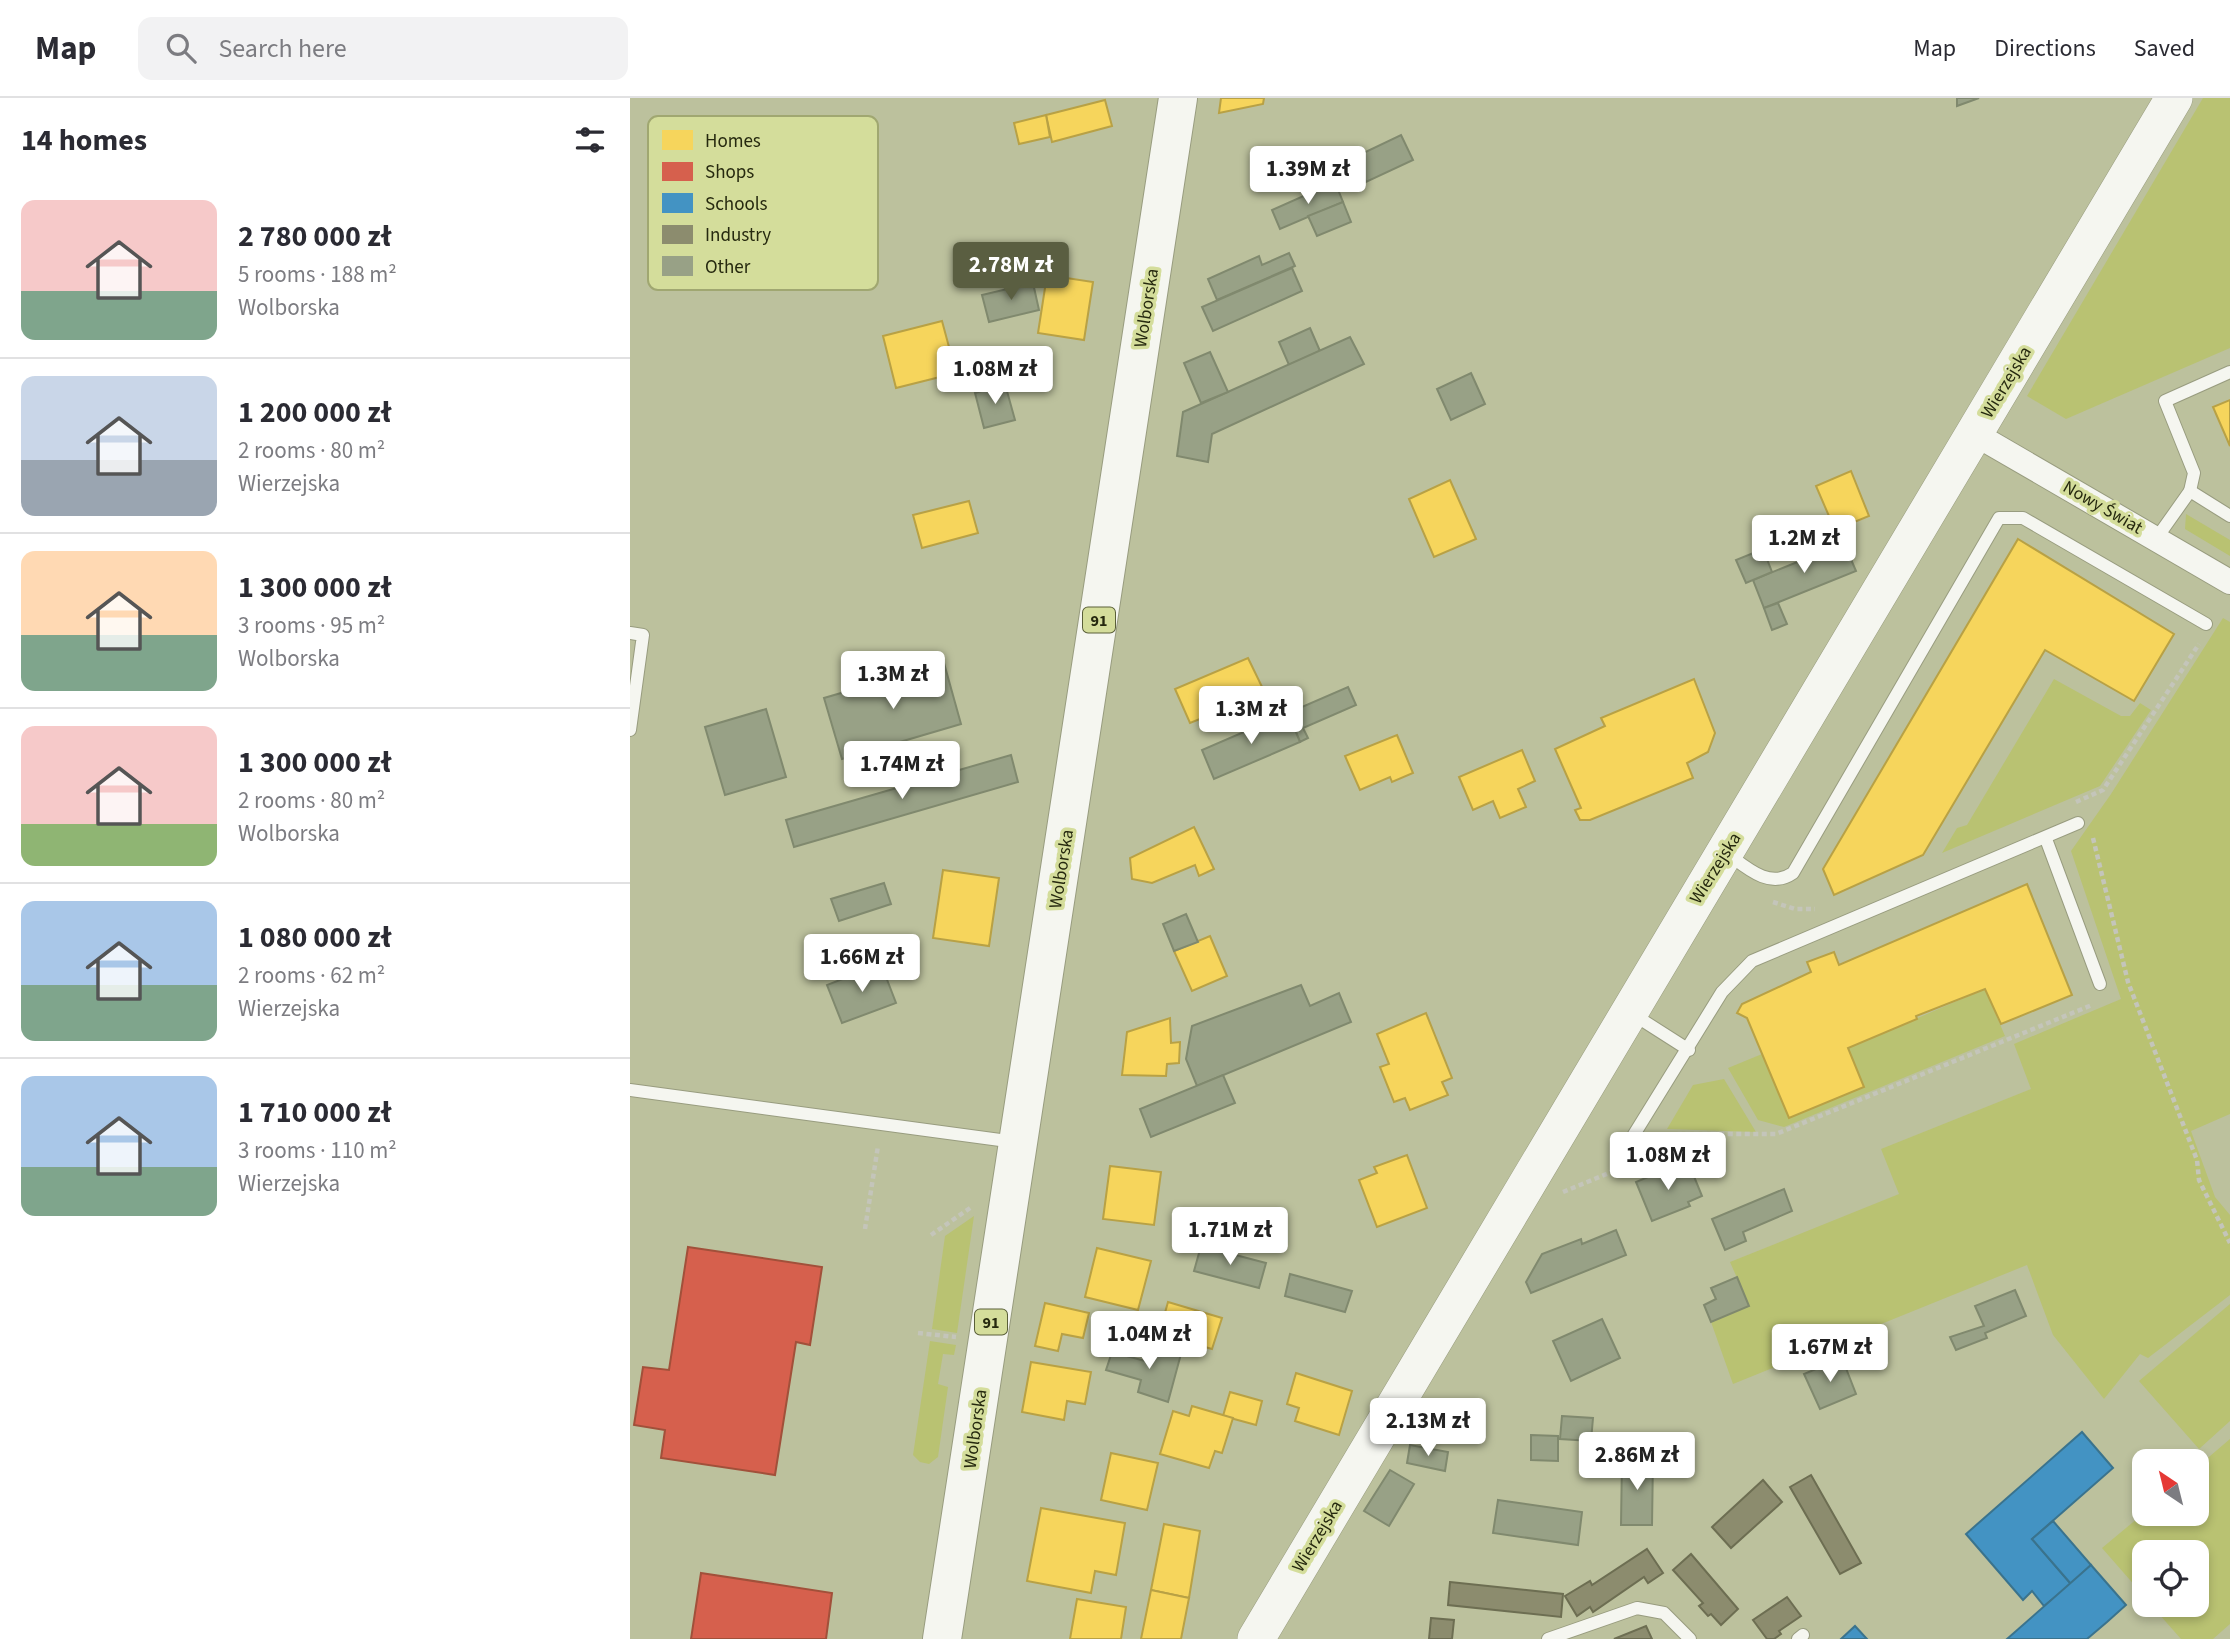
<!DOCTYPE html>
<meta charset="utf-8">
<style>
body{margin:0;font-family:"Source Sans 3",sans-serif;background:#f2f2f3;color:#2b2b33;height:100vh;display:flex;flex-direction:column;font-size:26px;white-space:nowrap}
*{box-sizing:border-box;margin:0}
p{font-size:23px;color:#7c7c81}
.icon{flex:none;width:38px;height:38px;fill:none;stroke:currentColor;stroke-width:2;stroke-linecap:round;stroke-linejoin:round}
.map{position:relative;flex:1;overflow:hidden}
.details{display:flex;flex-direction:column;background:#fff;width:630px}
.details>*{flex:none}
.needle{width:46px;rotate:325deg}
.fabs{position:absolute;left:1502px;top:1351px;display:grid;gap:14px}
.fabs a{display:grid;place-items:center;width:77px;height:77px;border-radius:14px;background:#fff;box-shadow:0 4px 10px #0003;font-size:35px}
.price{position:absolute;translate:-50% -60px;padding:0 16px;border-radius:7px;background:#fff;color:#222;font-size:23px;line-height:46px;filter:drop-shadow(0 2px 4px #0008)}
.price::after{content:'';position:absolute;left:50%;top:42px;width:21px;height:16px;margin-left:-10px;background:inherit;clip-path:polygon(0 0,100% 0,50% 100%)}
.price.selected{background:#5a5e41;color:#fff}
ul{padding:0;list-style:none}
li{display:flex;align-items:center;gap:21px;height:175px;padding:0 21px}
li+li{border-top:2px solid #e1e1e2}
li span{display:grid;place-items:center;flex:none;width:196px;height:140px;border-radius:14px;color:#555}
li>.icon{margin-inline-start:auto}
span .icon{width:84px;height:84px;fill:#fffc;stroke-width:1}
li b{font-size:30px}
h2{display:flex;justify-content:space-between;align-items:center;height:84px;padding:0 21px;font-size:30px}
header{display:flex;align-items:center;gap:42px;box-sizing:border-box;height:98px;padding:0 35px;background:#fff;border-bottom:2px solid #e1e1e2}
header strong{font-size:33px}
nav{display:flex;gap:38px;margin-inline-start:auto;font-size:24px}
.search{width:490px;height:63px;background:#f2f2f3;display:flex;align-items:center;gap:18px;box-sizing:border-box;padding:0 24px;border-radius:14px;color:#7c7c81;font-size:26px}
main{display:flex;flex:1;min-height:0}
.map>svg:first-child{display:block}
.green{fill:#b9c272}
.homes{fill:#f6d55c;stroke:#b8a145;stroke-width:2}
.shops{fill:#d6604d;stroke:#a1503a;stroke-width:2}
.schools{fill:#4393c3;stroke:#3a738d;stroke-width:2}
.industry{fill:#8c8c6e;stroke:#6d6e52;stroke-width:2}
.building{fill:#98a186;stroke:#80896e;stroke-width:2}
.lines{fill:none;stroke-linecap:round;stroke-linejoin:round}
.lane-casing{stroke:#989c7f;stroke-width:14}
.street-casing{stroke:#989c7f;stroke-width:26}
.secondary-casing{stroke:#989c7f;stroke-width:38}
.primary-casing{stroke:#989c7f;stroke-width:40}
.path{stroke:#c4c5ba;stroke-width:4.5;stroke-dasharray:5 3.5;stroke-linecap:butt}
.lane{stroke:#f5f6f0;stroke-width:12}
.street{stroke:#f5f6f0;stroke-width:24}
.secondary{stroke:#f5f6f0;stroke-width:37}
.primary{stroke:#f5f6f0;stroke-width:38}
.labels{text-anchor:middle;stroke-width:7;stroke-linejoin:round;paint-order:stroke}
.shield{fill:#d4dd9b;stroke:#5a5f39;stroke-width:2}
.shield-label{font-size:16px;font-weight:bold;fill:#26290f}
.street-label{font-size:18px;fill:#26290f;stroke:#d4dd9b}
.key{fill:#d4dd9b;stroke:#a0a771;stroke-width:2}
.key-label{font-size:19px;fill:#26290f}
</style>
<header>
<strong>Map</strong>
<div class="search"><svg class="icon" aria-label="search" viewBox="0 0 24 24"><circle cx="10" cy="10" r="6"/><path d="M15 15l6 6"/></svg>Search here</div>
<nav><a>Map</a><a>Directions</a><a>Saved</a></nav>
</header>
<main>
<section class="details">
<h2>14 homes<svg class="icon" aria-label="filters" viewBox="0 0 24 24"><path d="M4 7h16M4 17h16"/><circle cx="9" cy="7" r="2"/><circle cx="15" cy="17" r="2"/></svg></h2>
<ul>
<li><span style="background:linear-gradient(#f6c9c9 65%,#7fa58c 0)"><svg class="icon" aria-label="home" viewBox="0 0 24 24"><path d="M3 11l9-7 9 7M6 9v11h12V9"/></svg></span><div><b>2 780 000 zł</b><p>5 rooms · 188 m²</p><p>Wolborska</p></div></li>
<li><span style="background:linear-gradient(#c9d6e8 60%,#9aa5b1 0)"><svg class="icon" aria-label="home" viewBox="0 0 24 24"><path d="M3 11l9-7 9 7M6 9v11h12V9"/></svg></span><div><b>1 200 000 zł</b><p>2 rooms · 80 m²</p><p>Wierzejska</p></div></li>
<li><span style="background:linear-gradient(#ffd9b3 60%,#7fa58c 0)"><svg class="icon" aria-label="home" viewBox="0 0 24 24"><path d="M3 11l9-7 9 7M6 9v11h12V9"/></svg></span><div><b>1 300 000 zł</b><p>3 rooms · 95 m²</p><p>Wolborska</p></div></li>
<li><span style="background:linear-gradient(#f6c9c9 70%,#8fb573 0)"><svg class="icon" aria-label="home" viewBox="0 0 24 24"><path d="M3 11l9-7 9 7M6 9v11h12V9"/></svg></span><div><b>1 300 000 zł</b><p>2 rooms · 80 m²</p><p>Wolborska</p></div></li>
<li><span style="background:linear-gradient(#a9c7e8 60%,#7fa58c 0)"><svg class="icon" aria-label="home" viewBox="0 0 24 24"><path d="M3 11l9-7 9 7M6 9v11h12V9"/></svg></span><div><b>1 080 000 zł</b><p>2 rooms · 62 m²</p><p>Wierzejska</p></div></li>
<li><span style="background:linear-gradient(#a9c7e8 65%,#7fa58c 0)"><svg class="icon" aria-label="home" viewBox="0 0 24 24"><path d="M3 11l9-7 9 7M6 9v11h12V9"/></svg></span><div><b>1 710 000 zł</b><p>3 rooms · 110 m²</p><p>Wierzejska</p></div></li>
</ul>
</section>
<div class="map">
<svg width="1600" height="1541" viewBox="0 0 1600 1541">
<rect width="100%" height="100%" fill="#bcc19d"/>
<g class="green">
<path d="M1573,0H1600V250L1436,321L1397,298Z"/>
<path d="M1556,416L1600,442V458L1555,431Z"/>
<path d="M1593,520L1600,524V1016L1561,1033L1585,1099L1600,1117V1197L1518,1260L1510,1256L1474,1301L1423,1237L1397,1167L1103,1286L1081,1224L1119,1207L1100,1164L1269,1096L1251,1051L1401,991L1384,946L1491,901L1441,753L1481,696Z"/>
<path d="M1424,581L1491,618H1500L1510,605L1521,612L1470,688L1312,755L1327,730L1337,727Z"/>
<path d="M1355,891L1375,938L1154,1029L1128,1022L1098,970L1132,956L1160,1019L1234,989L1218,950Z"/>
<path d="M1094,981L1126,1034L1037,1031L1063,987Z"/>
<path d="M344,1118L327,1235L302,1231L315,1138Z"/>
<path d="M1600,1206V1323L1569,1351L1509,1283Z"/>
<path d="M300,1243L326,1247L324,1257L313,1256L308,1286L318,1289L308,1359L299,1366L290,1364L283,1357Z"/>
<path d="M1600,1341V1526L1583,1541H1551L1521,1507H1566V1454H1514V1498L1472,1450L1514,1415L1566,1416V1370Z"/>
</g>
<g class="homes">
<path d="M591,0H634L633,6L589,15Z"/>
<path d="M475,2L482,28L422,44L416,17Z"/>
<path d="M416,17L420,39L389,46L384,25Z"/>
<path d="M417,177L463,184L454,242L408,235Z"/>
<path d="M312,223L326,275L266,290L253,238Z"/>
<path d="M1600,302V348L1583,309Z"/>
<path d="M1221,373L1239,418L1205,432L1186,388Z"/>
<path d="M820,382L846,441L804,459L779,401Z"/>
<path d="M339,403L348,435L292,450L283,417Z"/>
<path d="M1388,441L1544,536L1504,603L1415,552L1293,757L1204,797L1193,771Z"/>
<path d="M618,560L635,595L560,625L545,591Z"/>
<path d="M1064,581L1085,635L1078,654L1057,665L1063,680L960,722H950L945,712L951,710L925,651L975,628L971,620Z"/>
<path d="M767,637L783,675L762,684L760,679L730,692L715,658Z"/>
<path d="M892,652L905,683L888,691L896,709L870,720L863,703L843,712L829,679Z"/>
<path d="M564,729L584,771L569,778L565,767L522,785L502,781L500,760Z"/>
<path d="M313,772L369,780L359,848L303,840Z"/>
<path d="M1397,786L1442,897L1371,926L1355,891L1286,918L1287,921L1218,950L1234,989L1159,1020L1117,920L1107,915L1112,906L1181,874L1177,864L1204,854L1209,867Z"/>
<path d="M580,838L597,878L562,893L544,853Z"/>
<path d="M796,915L822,980L812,984L818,997L780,1012L775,1000L764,1004L750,969L759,966L747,936Z"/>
<path d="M540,920L541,945L550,944L549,965L537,966L536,978L492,977L497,934Z"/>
<path d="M777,1057L797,1110L747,1129L729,1082L747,1075L744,1069Z"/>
<path d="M480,1068L531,1074L524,1127L473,1121Z"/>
<path d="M467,1150L521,1163L508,1212L455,1199Z"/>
<path d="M538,1204L592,1220L582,1251L529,1236Z"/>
<path d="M415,1205L459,1215L453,1240L432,1236L428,1253L405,1248Z"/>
<path d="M401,1264L461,1274L455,1306L437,1303L434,1322L392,1314Z"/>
<path d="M666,1275L722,1293L709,1337L665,1323L669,1310L657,1306Z"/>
<path d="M600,1294L632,1303L626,1327L593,1318Z"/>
<path d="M562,1308L603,1320L592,1355L585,1353L579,1370L530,1356L543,1313L559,1318Z"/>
<path d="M481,1355L528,1365L517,1412L471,1402Z"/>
<path d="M411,1410L495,1425L486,1477L465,1473L461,1495L397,1483Z"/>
<path d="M534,1426L570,1433L559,1500L521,1492Z"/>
<path d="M521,1492L559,1500L551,1541H511Z"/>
<path d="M447,1501L496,1509L491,1541H440Z"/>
</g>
<g class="shops">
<path d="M58,1149L192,1169L180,1247L166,1244L145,1377L31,1360L35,1332L4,1327L13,1269L39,1272Z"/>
<path d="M71,1475L202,1495L196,1541H61Z"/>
</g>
<g class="schools">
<path d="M1452,1334L1483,1370L1402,1441L1441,1486L1414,1508L1402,1493L1393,1502L1336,1436Z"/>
<path d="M1423,1423L1461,1467L1441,1486L1402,1441Z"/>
<path d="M1461,1467L1496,1507L1477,1524L1457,1541H1377Z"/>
<path d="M1225,1528L1237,1541H1211Z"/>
</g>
<g class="industry">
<path d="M1181,1377L1231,1465L1210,1476L1160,1389Z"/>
<path d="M1133,1382L1152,1404L1101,1450L1082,1429Z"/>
<path d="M1017,1451L1033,1475L1018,1485L1014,1479L963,1514L960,1509L947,1518L935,1498L960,1483L962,1487Z"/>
<path d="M1061,1456L1108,1511L1091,1527L1081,1516L1078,1518L1069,1508L1073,1505L1043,1472Z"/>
<path d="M820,1484L933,1496L931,1519L818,1507Z"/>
<path d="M1157,1499L1171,1518L1149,1533L1151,1536L1144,1541H1137L1123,1522Z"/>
<path d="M801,1520L824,1522L822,1541H799Z"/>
<path d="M1016,1528L1022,1541H984Z"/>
</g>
<g class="building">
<path d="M1327,0H1349L1327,8Z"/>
<path d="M771,37L783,62L736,84L725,59Z"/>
<path d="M705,84L713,104L650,131L642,112Z"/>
<path d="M713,104L721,124L687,138L678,118Z"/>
<path d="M659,155L665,168L587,202L578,181L629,158L632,167Z"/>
<path d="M662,170L672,193L583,233L572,209Z"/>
<path d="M403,185L409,212L359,224L352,197Z"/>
<path d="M680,230L690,253L659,267L649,244Z"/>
<path d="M720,239L734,266L582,336L578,364L547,358L553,314Z"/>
<path d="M364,254L367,266L392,260L397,278L348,291L340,261Z"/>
<path d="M580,254L598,294L571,305L554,265Z"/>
<path d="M841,275L855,306L821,322L807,291Z"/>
<path d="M375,286L385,322L354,330L345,295Z"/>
<path d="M1214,445L1226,473L1134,510L1123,482Z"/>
<path d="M1133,451L1142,474L1116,485L1106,462Z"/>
<path d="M1148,505L1157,526L1142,532L1134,510Z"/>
<path d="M314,565L331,626L212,661L194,600Z"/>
<path d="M718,589L726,607L673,630L678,640L670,644L658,615Z"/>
<path d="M136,611L156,679L95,697L75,629Z"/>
<path d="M658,615L670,644L584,681L572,652Z"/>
<path d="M381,657L388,684L164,749L156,722Z"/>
<path d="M254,785L261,806L209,823L201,801Z"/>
<path d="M556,816L568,844L544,853L533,826Z"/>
<path d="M251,866L266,905L212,925L197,887Z"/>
<path d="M671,887L680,908L709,895L721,924L567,988L556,961L562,928Z"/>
<path d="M593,977L605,1005L521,1039L510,1011Z"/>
<path d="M1044,1068L1047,1076L1061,1071L1072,1098L1058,1104L1060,1108L1022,1123L1006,1084Z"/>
<path d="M1154,1091L1162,1113L1113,1134L1116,1143L1095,1152L1082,1121Z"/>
<path d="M986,1132L996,1157L901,1195L896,1184L912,1156L951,1141L952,1146Z"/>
<path d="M571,1148L636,1165L629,1190L564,1173Z"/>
<path d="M660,1176L722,1193L715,1214L655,1198Z"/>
<path d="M1107,1179L1119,1208L1081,1224L1074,1207L1086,1201L1081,1190Z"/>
<path d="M1385,1192L1396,1218L1355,1235L1357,1240L1326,1252L1320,1239L1354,1228L1345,1208Z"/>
<path d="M972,1221L990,1260L941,1283L923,1243Z"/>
<path d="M521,1247L551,1256L538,1304L508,1294L511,1282L476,1272L482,1254L515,1263Z"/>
<path d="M1212,1260L1226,1296L1190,1311L1174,1276Z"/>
<path d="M932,1318L963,1320L961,1343L930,1341Z"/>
<path d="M901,1337L928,1338V1363L901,1362Z"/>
<path d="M780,1347L818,1354L815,1373L777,1365Z"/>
<path d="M992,1360L1023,1361L1022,1427H991Z"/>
<path d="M760,1372L784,1386L759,1428L734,1413Z"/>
<path d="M868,1402L952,1414L948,1447L863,1435Z"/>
</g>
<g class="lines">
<g class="lane-casing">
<g id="lane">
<path d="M1560,393L1564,375L1535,303L1600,274"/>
<path d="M1526,441L1560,393L1600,418"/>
<path d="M0,535L13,537L0,632"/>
<path d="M1416,741L1470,886"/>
<path d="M1098,756C1118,771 1140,791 1163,775L1369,420H1393L1576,526"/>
<path d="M1001,915L1059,952"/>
<path d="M0,992L385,1044"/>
<path d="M1000,1043L1092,894L1122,863L1448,725"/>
<path d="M918,1541L1007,1510L1034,1515L1060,1541"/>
<path d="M1168,1541L1173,1537"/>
</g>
</g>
<g class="street-casing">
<path id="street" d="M1345,336L1600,484"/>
</g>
<g class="secondary-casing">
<path id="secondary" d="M626,1541L1544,0"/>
</g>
<g class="primary-casing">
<path id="primary" d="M312,1541L548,0"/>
</g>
<g class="path">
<path d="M1446,704L1473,692L1569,546"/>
<path d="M1463,740L1498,884L1567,1062L1569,1082L1600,1145"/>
<path d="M1143,804L1165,811H1185"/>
<path d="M1019,1056L1048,1036H1146L1462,907"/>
<path d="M933,1094L1003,1065"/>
<path d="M235,1131L248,1048"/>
<path d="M301,1137L343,1108"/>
<path d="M288,1235L326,1239"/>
</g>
<use href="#lane" class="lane"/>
<use href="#street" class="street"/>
<use href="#secondary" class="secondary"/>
<use href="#primary" class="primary"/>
</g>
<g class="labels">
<g class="shield">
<rect x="453" y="509.5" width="32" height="25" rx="5"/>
<rect x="345" y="1211.5" width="32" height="25" rx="5"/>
</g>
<g class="shield-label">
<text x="469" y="528">91</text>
<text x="361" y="1230">91</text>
</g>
<g class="street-label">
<text transform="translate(516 210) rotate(-81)" y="6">Wolborska</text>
<text transform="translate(1376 284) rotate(-59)" y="6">Wierzejska</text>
<text transform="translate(1473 409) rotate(30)" y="6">Nowy Świat</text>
<text transform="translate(1085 770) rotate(-58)" y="6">Wierzejska</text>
<text transform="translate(431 771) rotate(-81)" y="6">Wolborska</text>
<text transform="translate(345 1331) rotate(-82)" y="6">Wolborska</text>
<text transform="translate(687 1438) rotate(-59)" y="6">Wierzejska</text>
</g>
</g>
<rect x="18" y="18" width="230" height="174" rx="10" class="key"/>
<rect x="32" y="32" width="31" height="20" fill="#f6d55c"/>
<rect x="32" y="64" width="31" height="19" fill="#d6604d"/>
<rect x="32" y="95" width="31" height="20" fill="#4393c3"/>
<rect x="32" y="127" width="31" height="19" fill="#8c8c6e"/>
<rect x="32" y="158" width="31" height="20" fill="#98a186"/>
<g class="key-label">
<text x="75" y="49">Homes</text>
<text x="75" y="80">Shops</text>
<text x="75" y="112">Schools</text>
<text x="75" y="143">Industry</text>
<text x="75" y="175">Other</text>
</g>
</svg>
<div class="fabs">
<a><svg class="needle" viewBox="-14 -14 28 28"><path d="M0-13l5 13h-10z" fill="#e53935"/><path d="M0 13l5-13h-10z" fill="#7c7c81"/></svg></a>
<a><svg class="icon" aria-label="locate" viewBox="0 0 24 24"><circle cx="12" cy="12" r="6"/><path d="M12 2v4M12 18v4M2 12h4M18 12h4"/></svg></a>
</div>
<b class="price" style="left:678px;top:108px">1.39M zł</b>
<b class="price selected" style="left:381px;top:204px">2.78M zł</b>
<b class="price" style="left:365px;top:308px">1.08M zł</b>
<b class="price" style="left:1174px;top:477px">1.2M zł</b>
<b class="price" style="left:263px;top:613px">1.3M zł</b>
<b class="price" style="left:621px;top:648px">1.3M zł</b>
<b class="price" style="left:272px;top:703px">1.74M zł</b>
<b class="price" style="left:232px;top:896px">1.66M zł</b>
<b class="price" style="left:1038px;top:1094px">1.08M zł</b>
<b class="price" style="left:600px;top:1169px">1.71M zł</b>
<b class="price" style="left:519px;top:1273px">1.04M zł</b>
<b class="price" style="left:1200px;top:1286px">1.67M zł</b>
<b class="price" style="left:798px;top:1360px">2.13M zł</b>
<b class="price" style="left:1007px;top:1394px">2.86M zł</b>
</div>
</main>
